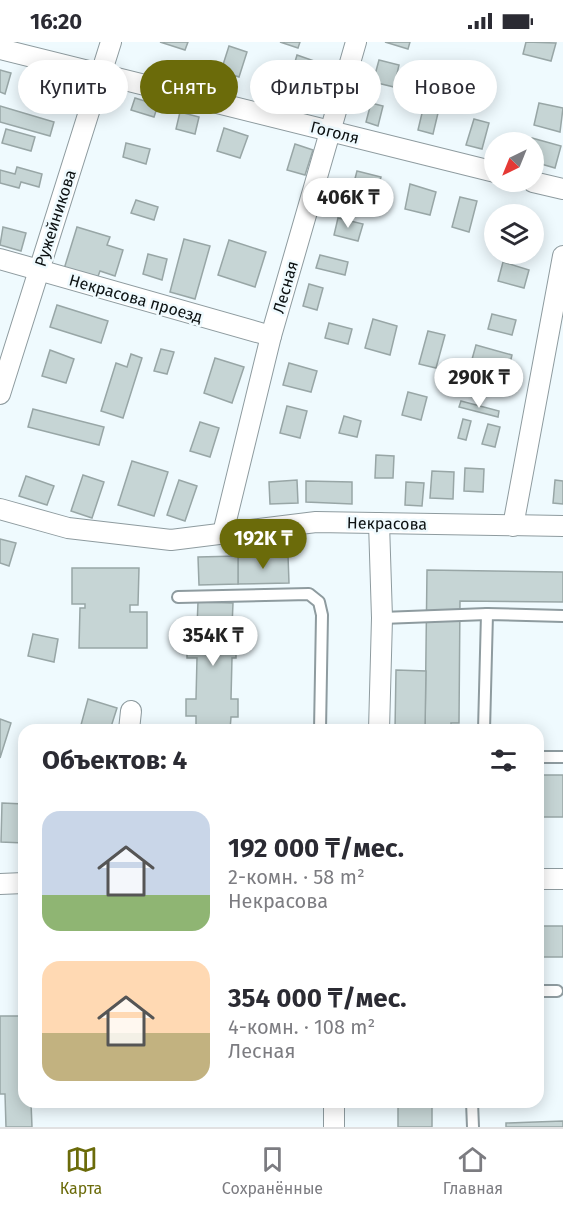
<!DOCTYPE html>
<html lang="ru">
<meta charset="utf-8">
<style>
body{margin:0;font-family:"Fira Sans",sans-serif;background:#f7f7f7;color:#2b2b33;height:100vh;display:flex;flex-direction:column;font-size:22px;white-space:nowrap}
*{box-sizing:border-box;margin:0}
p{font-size:20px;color:#7c7c81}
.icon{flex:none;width:33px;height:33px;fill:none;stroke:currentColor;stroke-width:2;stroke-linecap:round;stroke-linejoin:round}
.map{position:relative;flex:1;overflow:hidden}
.details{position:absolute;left:18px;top:682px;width:526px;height:384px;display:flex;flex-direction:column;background:#fff;border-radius:18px;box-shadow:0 3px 15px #0003}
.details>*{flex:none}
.banner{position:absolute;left:18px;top:18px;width:528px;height:54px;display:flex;gap:12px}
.needle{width:39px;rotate:223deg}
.tools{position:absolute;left:484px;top:90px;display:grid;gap:12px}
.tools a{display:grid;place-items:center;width:60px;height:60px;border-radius:50%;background:#fff;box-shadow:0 3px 15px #0003;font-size:30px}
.price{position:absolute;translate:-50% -51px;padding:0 14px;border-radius:21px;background:#fff;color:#222;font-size:20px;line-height:39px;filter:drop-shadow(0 2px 3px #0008)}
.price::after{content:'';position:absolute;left:50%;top:36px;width:18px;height:14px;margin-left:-9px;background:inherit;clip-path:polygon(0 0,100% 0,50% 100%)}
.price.active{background:#6b6b0a;color:#fff}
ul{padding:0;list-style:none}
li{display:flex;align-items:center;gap:18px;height:150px;padding:0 24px}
li span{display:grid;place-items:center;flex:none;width:168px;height:120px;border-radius:18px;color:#555}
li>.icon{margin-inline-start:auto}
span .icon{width:72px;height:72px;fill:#fffc;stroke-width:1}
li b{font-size:26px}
h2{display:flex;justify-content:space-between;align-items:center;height:72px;padding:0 24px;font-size:26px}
.pill{padding:0 21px;border-radius:27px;background:#fff;box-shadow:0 3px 15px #0003;font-size:21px;line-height:54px}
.pill.active{background:#6b6b0a;color:#fff}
.status{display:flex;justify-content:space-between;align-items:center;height:42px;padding:0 30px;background:#fff;direction:ltr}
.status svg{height:16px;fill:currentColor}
.tab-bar{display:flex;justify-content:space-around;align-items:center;height:84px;border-top:2px solid #e1e1e2;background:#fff;font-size:16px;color:#7c7c81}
.tab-bar a{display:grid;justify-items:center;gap:3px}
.tab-bar .active{color:#6b6b0a}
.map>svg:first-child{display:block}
.building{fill:#c6d5d5;stroke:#98a6a6;stroke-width:1.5}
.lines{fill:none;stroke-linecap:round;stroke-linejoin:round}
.service-casing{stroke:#8e9b9f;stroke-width:14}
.minor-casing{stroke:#8e9b9f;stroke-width:22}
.service{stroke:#fff;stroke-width:10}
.minor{stroke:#fff;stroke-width:20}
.labels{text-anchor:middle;stroke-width:5;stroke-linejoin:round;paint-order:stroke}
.street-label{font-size:16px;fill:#0c1112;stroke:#effafe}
</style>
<div class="status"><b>16:20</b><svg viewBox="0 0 49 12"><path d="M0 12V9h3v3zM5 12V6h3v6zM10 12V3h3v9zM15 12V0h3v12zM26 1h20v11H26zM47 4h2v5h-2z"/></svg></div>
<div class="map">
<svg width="563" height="1085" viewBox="0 0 563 1085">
<rect width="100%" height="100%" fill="#effafe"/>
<g class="building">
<path d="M160,0H188L185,8Z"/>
<path d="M280,0H300L298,6Z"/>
<path d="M385,0H410L408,7Z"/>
<path d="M526,0L556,1L551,19L523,12Z"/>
<path d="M229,4L247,10L239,35L221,29Z"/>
<path d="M297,13L317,20L309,64L284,57Z"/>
<path d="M379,18L399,23L394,45L373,40Z"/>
<path d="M0,28L11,31L5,52L0,50Z"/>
<path d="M53,39L73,44L66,68L47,62Z"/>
<path d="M135,56L158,63L154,75L131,68Z"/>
<path d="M371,61L383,64L378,84L366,80Z"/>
<path d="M539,61L563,66L560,90L534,83Z"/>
<path d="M0,64L54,80L50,94L0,80Z"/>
<path d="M423,67L438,71L433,92L418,88Z"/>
<path d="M180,70L199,75L195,92L176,87Z"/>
<path d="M474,77L489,81L482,107L466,103Z"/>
<path d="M224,86L248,94L240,116L217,109Z"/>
<path d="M6,87L35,95L31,109L2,101Z"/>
<path d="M532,96L561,104L555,126L534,120V100H531Z"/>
<path d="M126,101L150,107L146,122L123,115Z"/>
<path d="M295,102L313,108L305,133L287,128Z"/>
<path d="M17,125L42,132L39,145L21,140L19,146L0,141V128L15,132Z"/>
<path d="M357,129L381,135L376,154L352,148Z"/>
<path d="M410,142L436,150L430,173L405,167Z"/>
<path d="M460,155L477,159L469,190L452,185Z"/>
<path d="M136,158L158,165L154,178L131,171Z"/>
<path d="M338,176L363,182L358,199L334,193Z"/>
<path d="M3,185L26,191L21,209L0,203Z"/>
<path d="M77,185L110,195L107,203L123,208L115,234L100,229L97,237L64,227Z"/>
<path d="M184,197L210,204L195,257L170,250Z"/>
<path d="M229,198L266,210L255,245L218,233Z"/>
<path d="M148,212L167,217L162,238L143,232Z"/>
<path d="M320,213L348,220L345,233L316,226Z"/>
<path d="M503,220L529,228L524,246L498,239Z"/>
<path d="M309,242L323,246L317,268L303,264Z"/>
<path d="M57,263L108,279L101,301L50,285Z"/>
<path d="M492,272L516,278L512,293L488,287Z"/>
<path d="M373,277L397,284L390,313L365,306Z"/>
<path d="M329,281L352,287L348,302L325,296Z"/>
<path d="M428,289L445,293L436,326L419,322Z"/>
<path d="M476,303L512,313L506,338L469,328Z"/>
<path d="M161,307L174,310L167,332L154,329Z"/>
<path d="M50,308L74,317L66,341L42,334Z"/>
<path d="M131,312L142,316L123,376L101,369L116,321L127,325Z"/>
<path d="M215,316L244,325L232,361L204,351Z"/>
<path d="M289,321L317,329L311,350L283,343Z"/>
<path d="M408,350L427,355L421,378L402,373Z"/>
<path d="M461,359L499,369L498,375L459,365Z"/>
<path d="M287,364L307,369L300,396L280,391Z"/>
<path d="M33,367L104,385L99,403L28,385Z"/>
<path d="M344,374L361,379L357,395L339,391Z"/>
<path d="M463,377L471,379L466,398L458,396Z"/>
<path d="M200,380L219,386L210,415L190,409Z"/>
<path d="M488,382L500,385L495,405L482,402Z"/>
<path d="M376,413L394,414L393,436H375Z"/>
<path d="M132,419L168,430L154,474L118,463Z"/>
<path d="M465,426L484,427L483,450L464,449Z"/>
<path d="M432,429L454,430L453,457L430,456Z"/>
<path d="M83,433L104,440L92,476L71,469Z"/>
<path d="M26,434L54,444L47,463L19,454Z"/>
<path d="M179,438L197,444L185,479L167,473Z"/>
<path d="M297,438L298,461L270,462L269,440Z"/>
<path d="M555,438L563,439V462L553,461Z"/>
<path d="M306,439L352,440V462L306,460Z"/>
<path d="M406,440L424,441L422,464L405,463Z"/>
<path d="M0,497L16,501L9,524L0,521Z"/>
<path d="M288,513L289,541L238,542V514Z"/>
<path d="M238,514V542L199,543L198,515Z"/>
<path d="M72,526H139L138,563H130V570H147V606H79L80,566H85V562H72Z"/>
<path d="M427,528L563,530V560L460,559L459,681H451V688H425Z"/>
<path d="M198,560L233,561L232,585H236V616H232L231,657H238V675H231L230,688H196V674H186V657H196L197,616H187V584L197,585Z"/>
<path d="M33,592L58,597L54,620L28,614Z"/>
<path d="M396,628L426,629L425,688H395Z"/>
<path d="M88,657L117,666L110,688H98L81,683Z"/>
<path d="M0,677L11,681L0,716Z"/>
<rect x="538" y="733" width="25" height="42"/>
<path d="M2,761L24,762V801L1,800Z"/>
<rect x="538" y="884" width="25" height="31"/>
<path d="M0,974H24V1060H31L32,1085H6L5,1052H0Z"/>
<rect x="398" y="1060" width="34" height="25"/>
<path d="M563,1079V1085H506V1081Z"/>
</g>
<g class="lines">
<g class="service-casing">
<g id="service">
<path d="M178,555L309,552L319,560L322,573L320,688"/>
<path d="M382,576L487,572L563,574"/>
<path d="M484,688L487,572"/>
<path d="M538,715H563"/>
<path d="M538,949H557"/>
<path d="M472,1060L473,1085"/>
</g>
</g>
<g class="minor-casing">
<g id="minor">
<path d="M0,7L495,130"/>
<path d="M533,140L563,147"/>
<path d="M0,217L271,294"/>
<path d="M0,352L111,0"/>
<path d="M0,467L68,486L171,498L316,480L563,484"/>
<path d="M379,481L382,576L379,688"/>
<path d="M513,484L563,214"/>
<path d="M223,491L271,294L356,0"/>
<path d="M129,688L131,669"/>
<path d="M538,837H563"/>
<path d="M0,842L24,841"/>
<path d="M334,1060V1085"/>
</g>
</g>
<use href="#service" class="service"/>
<use href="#minor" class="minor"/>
</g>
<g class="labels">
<g class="street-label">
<text transform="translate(335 90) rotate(14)" y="6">Гоголя</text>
<text transform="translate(55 176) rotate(-72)" y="6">Ружейникова</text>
<text transform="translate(285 245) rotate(-74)" y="6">Лесная</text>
<text transform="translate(136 256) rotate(16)" y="6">Некрасова проезд</text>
<text transform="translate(387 481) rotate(1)" y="6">Некрасова</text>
</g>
</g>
</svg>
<div class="tools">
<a><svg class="needle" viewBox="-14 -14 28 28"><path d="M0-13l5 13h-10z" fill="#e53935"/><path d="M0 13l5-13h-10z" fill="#7c7c81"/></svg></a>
<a><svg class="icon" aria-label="layers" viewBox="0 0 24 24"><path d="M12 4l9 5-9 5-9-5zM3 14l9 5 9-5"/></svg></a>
</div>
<b class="price" style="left:348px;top:187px">406K ₸</b>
<b class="price" style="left:479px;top:367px">290K ₸</b>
<b class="price active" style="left:263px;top:528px">192K ₸</b>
<b class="price" style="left:213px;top:625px">354K ₸</b>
<div class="banner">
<a class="pill">Купить</a>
<a class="pill active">Снять</a>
<a class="pill">Фильтры</a>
<a class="pill">Новое</a>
</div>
<section class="details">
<h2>Объектов: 4<svg class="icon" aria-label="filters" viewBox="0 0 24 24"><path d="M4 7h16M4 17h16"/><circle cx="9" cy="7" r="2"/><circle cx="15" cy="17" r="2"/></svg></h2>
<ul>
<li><span style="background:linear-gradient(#c9d6e8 70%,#8fb573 0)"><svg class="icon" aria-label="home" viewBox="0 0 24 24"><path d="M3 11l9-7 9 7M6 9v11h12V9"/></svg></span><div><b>192 000 ₸/мес.</b><p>2-комн. · 58 m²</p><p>Некрасова</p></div></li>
<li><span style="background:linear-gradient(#ffd9b3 60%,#c2b280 0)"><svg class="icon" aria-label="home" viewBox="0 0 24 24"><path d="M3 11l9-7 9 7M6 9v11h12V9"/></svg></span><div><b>354 000 ₸/мес.</b><p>4-комн. · 108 m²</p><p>Лесная</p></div></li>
</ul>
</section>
</div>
<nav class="tab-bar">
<a class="active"><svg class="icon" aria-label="map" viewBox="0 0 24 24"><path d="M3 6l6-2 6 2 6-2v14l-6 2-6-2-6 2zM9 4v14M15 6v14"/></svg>Карта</a>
<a><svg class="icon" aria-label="saved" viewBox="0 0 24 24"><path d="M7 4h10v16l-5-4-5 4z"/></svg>Сохранённые</a>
<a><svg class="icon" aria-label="home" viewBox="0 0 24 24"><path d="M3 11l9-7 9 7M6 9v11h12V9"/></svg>Главная</a>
</nav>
